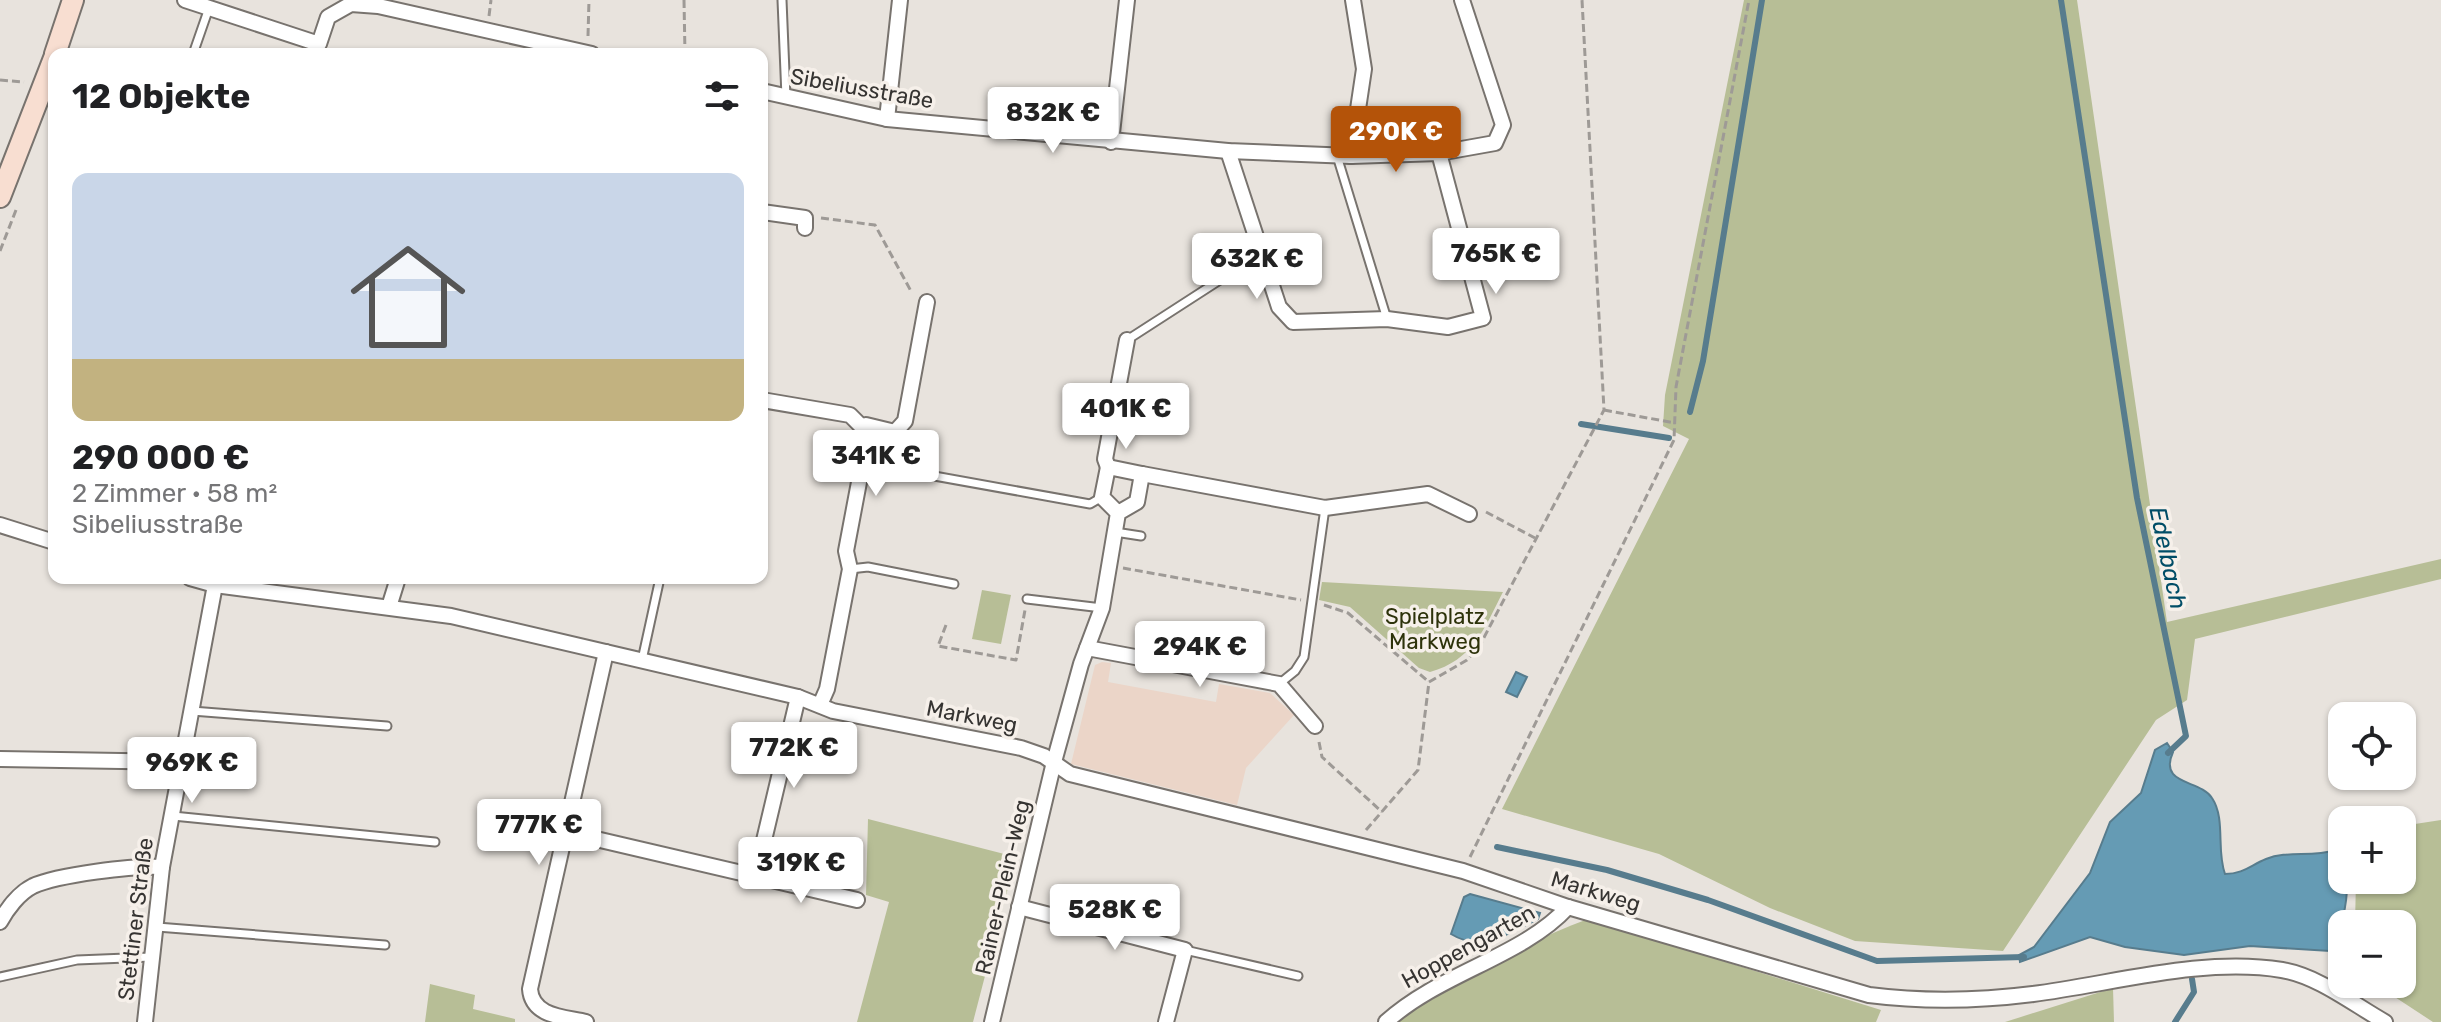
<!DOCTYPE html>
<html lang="de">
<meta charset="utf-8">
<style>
body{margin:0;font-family:Rubik,sans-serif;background:#f6f6f6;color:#202124;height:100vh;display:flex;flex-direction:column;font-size:30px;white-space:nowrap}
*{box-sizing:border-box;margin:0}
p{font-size:26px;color:#757577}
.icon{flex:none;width:44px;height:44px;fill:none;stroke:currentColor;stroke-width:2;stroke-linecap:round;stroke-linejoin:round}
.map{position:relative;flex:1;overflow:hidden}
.sheet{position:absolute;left:48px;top:48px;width:720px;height:536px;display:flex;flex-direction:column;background:#fff;border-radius:16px;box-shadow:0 2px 6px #0004}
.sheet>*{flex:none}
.fabs{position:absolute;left:2328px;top:702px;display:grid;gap:16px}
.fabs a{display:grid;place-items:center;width:88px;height:88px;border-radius:16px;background:#fff;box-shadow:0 2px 6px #0004;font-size:40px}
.price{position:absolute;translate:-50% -68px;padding:0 18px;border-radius:8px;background:#fff;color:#222;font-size:26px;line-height:52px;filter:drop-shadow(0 2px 4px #0008)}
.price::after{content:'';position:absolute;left:50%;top:48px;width:24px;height:18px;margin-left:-12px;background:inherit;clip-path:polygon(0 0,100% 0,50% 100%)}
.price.on{background:#b45309;color:#fff}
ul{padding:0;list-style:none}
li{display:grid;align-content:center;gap:16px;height:424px;padding:0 24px}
li span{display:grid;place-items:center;height:248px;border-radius:16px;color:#555}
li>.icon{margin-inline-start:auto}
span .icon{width:144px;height:144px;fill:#fffc;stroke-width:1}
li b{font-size:34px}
h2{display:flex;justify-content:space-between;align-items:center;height:96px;padding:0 24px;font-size:34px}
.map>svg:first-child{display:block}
.education{fill:#ebd5c8}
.green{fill:#b7be96}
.water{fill:#659bb4;stroke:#577c8d;stroke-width:2}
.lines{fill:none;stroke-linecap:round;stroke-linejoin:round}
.stream{stroke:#577c8d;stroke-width:6}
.lane-casing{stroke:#78736e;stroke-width:11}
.street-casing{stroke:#78736e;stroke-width:18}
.secondary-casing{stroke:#78736e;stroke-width:24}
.path{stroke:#9e9a96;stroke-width:3;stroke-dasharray:8 4;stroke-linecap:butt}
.lane{stroke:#fff;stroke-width:7}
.street{stroke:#fff;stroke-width:14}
.secondary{stroke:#f8ded1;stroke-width:20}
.labels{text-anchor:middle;stroke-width:7;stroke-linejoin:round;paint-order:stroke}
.street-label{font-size:22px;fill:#363432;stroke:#f6f0ea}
.park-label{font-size:22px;fill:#2d320a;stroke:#f6f0ea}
.water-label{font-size:24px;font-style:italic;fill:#004d67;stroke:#f6f0ea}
</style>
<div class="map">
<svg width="2441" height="1022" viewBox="0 0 2441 1022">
<rect width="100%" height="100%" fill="#e8e3dd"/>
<path class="education" d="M1102,662L1111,663L1108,682L1216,702L1219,684L1270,693L1294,715L1246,768L1237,805L1071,764L1095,665Z"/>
<g class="green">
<path d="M1744,0H2077L2167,622L2441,559V579L2195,639L2187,700L2156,720L2003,951L1855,941L1770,908L1659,854L1502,809L1689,439L1663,426L1665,395Z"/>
<path d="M1322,582L1503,592C1484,629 1473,660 1430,672L1419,668L1350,607L1319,600Z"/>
<path d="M982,590L1011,595L1001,644L972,639Z"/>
<path d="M868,819L1016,857L973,1022H857L889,902L866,895Z"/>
<path d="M2441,820V1022H2433L2375,984H2402V924H2355L2356,880H2402V826Z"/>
<path d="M1588,919L1881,1010L1876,1022H1394C1455,980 1519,945 1588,919Z"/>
<path d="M430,984L475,995L473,1009L515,1019V1022H425Z"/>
<path d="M2113,988L2114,1022H2005Z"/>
</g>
<g class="water">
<path d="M1516,672L1527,677L1517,697L1506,692Z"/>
<path d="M2167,743L2173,752C2158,786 2200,779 2212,798C2226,819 2216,850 2225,874C2243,874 2251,865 2266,859C2288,850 2312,858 2335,850L2342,854V880H2347C2348,903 2341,931 2330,951L2250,946L2184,955L2125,947L2090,937L2020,962L2019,955L2034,947L2090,873L2110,822L2141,793L2155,750Z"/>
<path d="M1470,894L1540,913L1538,919C1507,933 1484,954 1451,934L1464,897Z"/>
</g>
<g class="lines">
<g class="stream">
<path d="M2061,0L2137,498L2186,736L2168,753"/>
<path d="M1690,412L1703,361L1762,0"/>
<path d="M1581,424L1669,438"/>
<path d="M1497,847L1607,870L1708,900L1877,961L2024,957"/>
<path d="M2175,1022L2194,992L2192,979"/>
</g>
<g class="lane-casing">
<g id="lane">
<path d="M782,0L786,97"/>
<path d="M193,54L209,8"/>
<path d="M1337,156L1387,319"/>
<path d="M1127,340L1223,278L1264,264"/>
<path d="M892,460L901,470L1090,504L1102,497"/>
<path d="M1115,532L1141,536"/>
<path d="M850,569L868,567L954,584"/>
<path d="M1027,599L1102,608"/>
<path d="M642,660L660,578"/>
<path d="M1279,684L1295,671L1304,657L1325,508"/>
<path d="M192,711L387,726"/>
<path d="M173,816L435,842"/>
<path d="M157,927L385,945"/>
<path d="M1185,950L1298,976"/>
<path d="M0,977L77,960L151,957"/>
</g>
</g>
<g class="street-casing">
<g id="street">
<path d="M185,0L319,44L328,17L351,4L378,6L592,54"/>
<path d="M762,91L887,119L1228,151L1351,156L1439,153L1495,143L1503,125L1462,0"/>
<path d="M887,119L900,0"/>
<path d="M1111,142L1127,0"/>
<path d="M1228,151L1279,307L1293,322L1387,319L1448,327L1483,318L1439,153"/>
<path d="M1351,156L1364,69L1353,0"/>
<path d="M762,212L805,218V228"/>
<path d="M762,400L850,415L863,428L858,453L863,461"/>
<path d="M863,428L866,425L895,432"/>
<path d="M1108,467L1105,459L1127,340"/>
<path d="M1142,474L1325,508L1428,494L1469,514"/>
<path d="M0,525L54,542"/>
<path d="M190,578L215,585L451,616L798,697L833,711L1021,748L1044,756L1070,774L1463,871L1568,907L1869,995C1924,1002 1978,1001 2033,994C2112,984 2202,957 2282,970C2318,976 2353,1004 2385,1022"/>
<path d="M389,607L398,578"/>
<path d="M1087,648L1279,684L1315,726"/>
<path d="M820,705L827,689L850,569L846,551L863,461L887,464L895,457V432L905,421L927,302"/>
<path d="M0,759L182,762"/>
<path d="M566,832L857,900"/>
<path d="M756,874L798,697"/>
<path d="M1019,907L1185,950L1166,1022"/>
<path d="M0,922C7,909 19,893 33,886C57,875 135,865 162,867"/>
<path d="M145,1022L162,867L215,585"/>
<path d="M586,1022C565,1017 532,1017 530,989L606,652"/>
<path d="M992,1022L1054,762L1081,664L1102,608L1118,513L1137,502L1142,474L1108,467L1102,497L1118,513"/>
<path d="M1386,1022C1440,973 1522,957 1568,907"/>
</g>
</g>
<g class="secondary-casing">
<g id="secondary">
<path d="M55,54L73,0"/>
<path d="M0,197L54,58"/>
</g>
</g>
<g class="path">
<path d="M684,0L685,54"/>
<path d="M489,16L491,0"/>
<path d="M588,36L589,0"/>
<path d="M0,80L24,82"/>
<path d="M821,218L875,225L912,293"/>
<path d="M0,251L16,210"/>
<path d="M1604,410L1675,423"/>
<path d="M1486,512L1535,538"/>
<path d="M1123,568L1301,600"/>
<path d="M1324,605L1348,613L1429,682"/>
<path d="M946,625L938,646L1016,660L1025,610"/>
<path d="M1429,682L1467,660L1480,645L1604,410L1582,0"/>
<path d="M1319,742L1322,757L1382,812"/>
<path d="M1366,830L1418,770L1429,682"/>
<path d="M1470,857L1674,440L1676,387L1749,0"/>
</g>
<use href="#lane" class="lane"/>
<use href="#street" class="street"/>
<use href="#secondary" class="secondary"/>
</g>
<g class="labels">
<g class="street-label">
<text transform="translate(862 88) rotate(10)" y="8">Sibeliusstraße</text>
<text transform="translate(972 716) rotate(11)" y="8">Markweg</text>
<text transform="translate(1002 887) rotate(-77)" y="8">Rainer-Plein-Weg</text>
<text transform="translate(1596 891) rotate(17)" y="8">Markweg</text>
<text transform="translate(135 919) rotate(-83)" y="8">Stettiner Straße</text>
<text transform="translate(1468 946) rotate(-29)" y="8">Hoppengarten</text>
</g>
<g class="park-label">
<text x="1435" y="624">Spielplatz<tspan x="1435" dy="25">Markweg</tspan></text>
</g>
<g class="water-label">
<text transform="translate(2168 558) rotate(78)" y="8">Edelbach</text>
</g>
</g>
</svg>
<div class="fabs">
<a><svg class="icon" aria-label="locate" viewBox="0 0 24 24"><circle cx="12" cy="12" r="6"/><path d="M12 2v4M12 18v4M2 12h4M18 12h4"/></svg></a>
<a>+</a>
<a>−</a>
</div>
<b class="price" style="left:1053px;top:155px">832K €</b>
<b class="price on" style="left:1396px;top:174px">290K €</b>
<b class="price" style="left:1496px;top:296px">765K €</b>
<b class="price" style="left:1257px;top:301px">632K €</b>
<b class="price" style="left:1126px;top:451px">401K €</b>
<b class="price" style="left:876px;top:498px">341K €</b>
<b class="price" style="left:1200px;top:689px">294K €</b>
<b class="price" style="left:794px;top:790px">772K €</b>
<b class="price" style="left:192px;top:805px">969K €</b>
<b class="price" style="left:539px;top:867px">777K €</b>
<b class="price" style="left:801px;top:905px">319K €</b>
<b class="price" style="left:1115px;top:952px">528K €</b>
<section class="sheet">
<h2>12 Objekte<svg class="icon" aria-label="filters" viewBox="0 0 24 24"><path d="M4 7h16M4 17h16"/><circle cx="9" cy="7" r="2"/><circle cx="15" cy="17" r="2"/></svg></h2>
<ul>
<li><span style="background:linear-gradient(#c9d6e8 75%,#c2b280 0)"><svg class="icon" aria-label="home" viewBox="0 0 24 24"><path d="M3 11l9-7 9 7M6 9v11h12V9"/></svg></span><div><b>290 000 €</b><p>2 Zimmer · 58 m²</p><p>Sibeliusstraße</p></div></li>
</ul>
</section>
</div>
